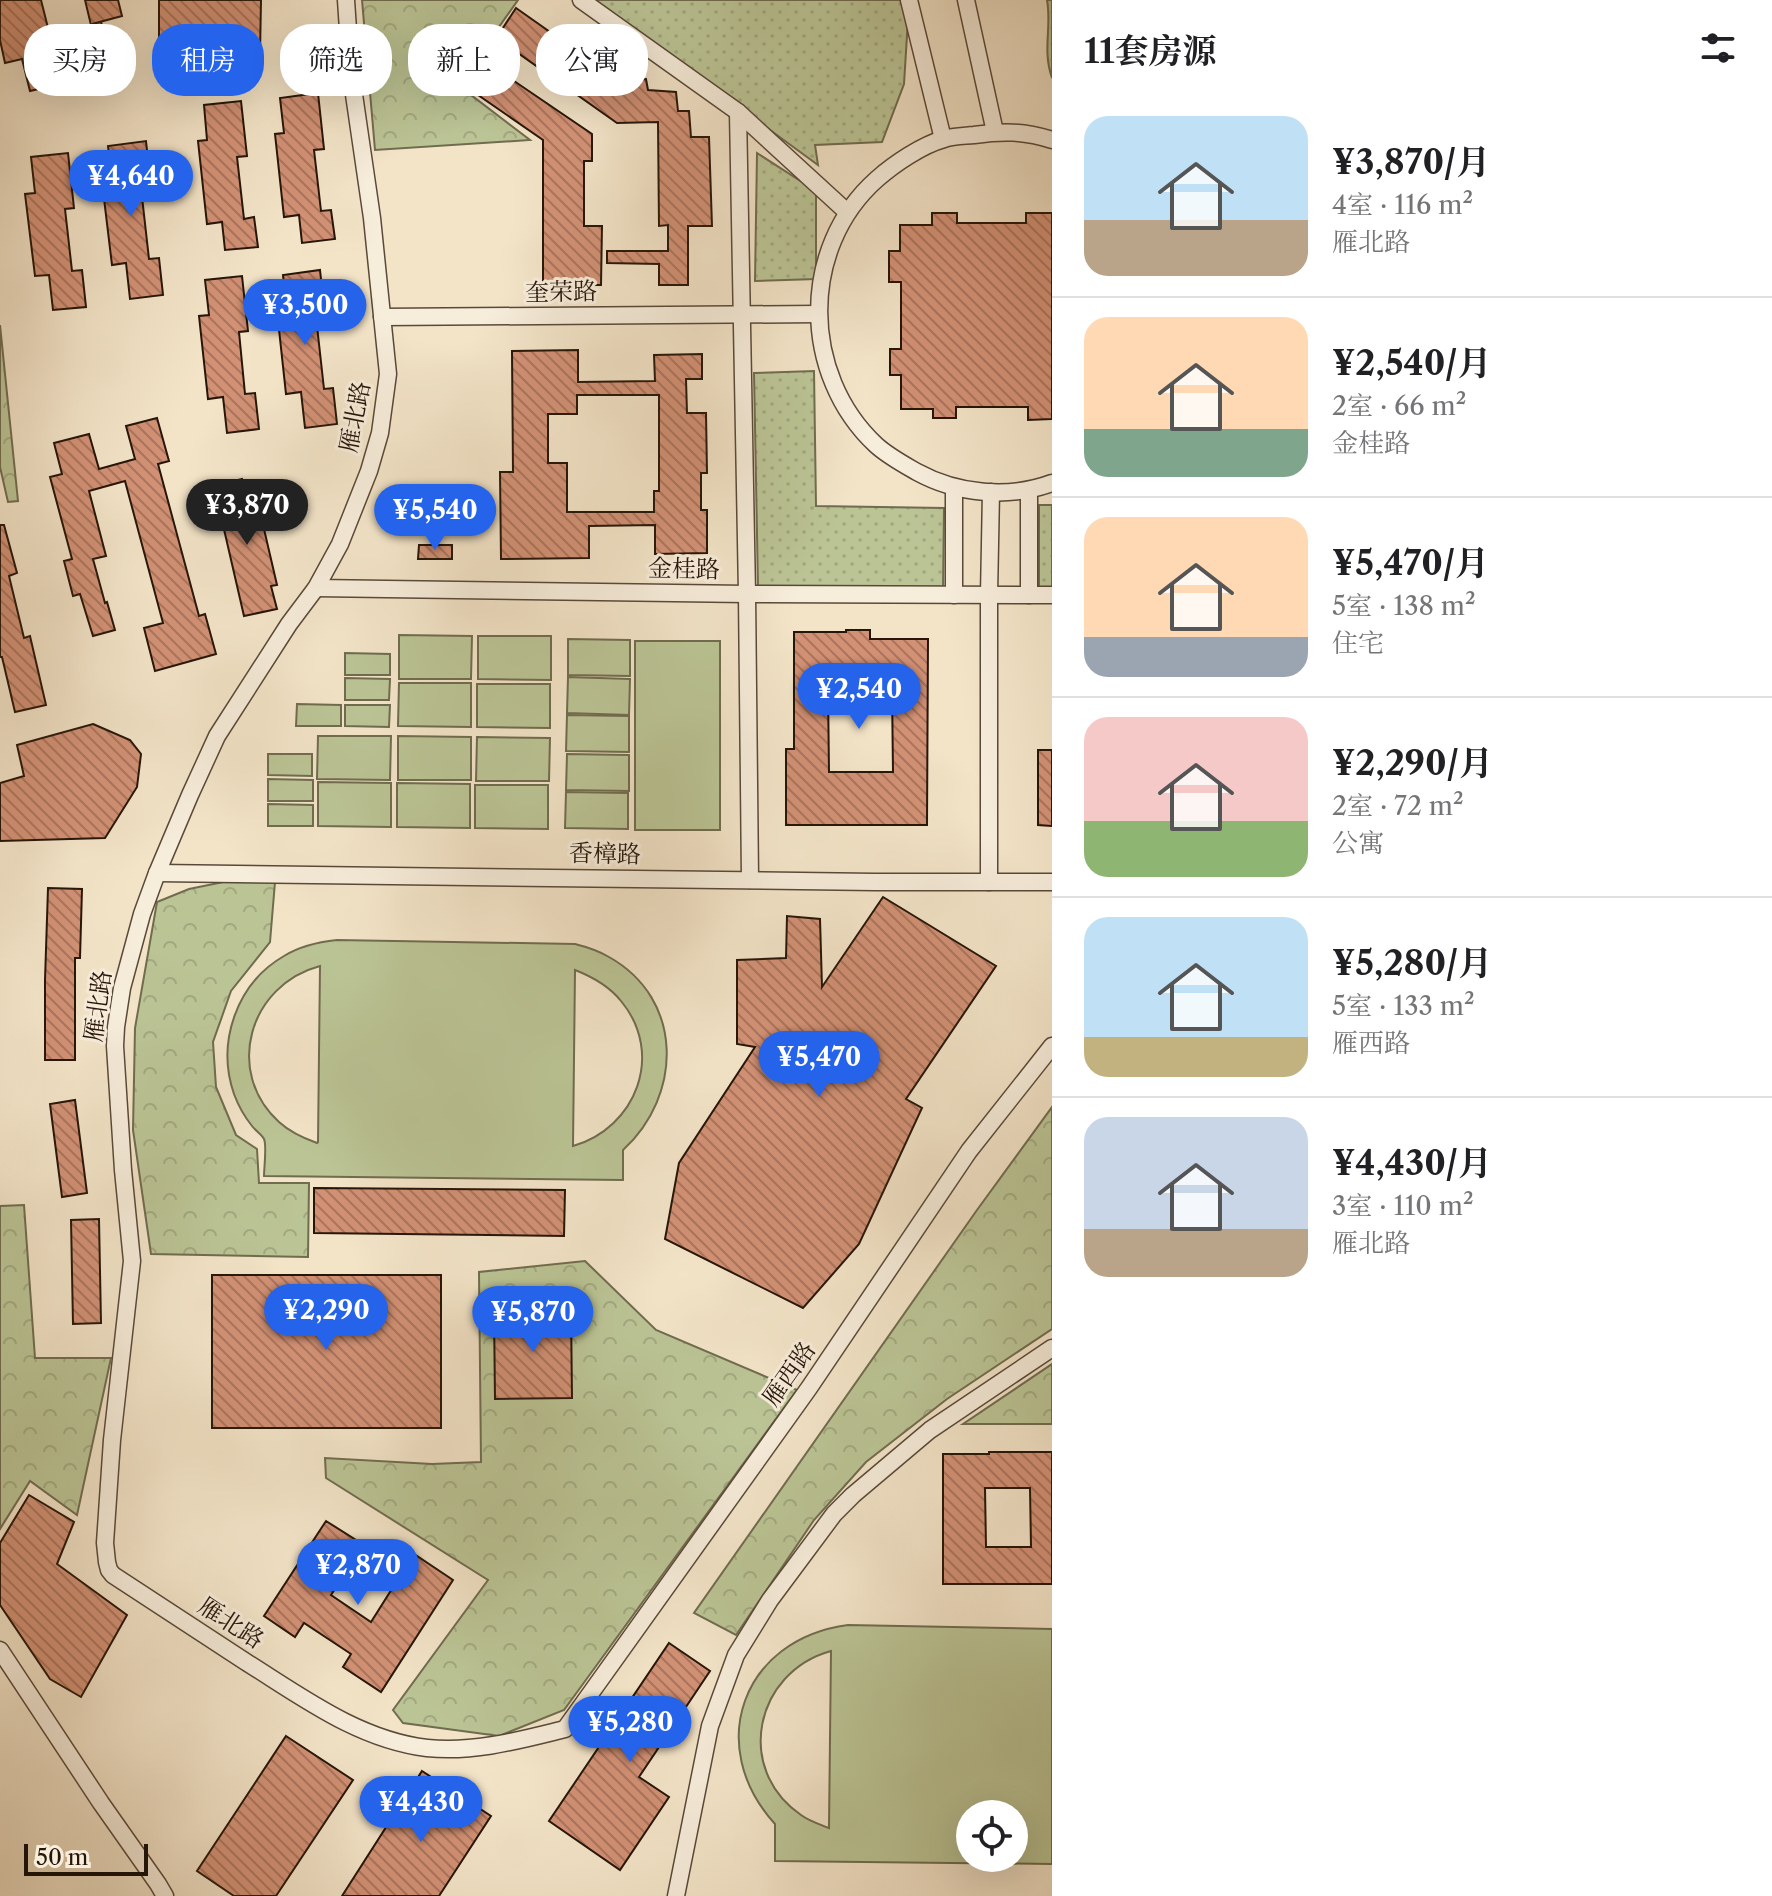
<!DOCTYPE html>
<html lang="zh">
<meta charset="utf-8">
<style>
body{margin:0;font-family:"Libre Caslon Text","Noto Serif SC",serif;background:#f6f6f6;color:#202124;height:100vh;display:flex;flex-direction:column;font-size:30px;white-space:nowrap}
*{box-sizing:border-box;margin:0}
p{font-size:26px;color:#757577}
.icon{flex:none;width:44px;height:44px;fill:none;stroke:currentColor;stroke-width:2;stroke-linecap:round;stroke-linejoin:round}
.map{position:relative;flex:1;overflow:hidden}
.side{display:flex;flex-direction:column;background:#fff;width:720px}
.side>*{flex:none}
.banner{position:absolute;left:24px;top:24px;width:760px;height:72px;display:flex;gap:16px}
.controls{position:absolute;left:956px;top:1800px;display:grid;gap:16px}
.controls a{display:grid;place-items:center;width:72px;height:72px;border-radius:50%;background:#fff;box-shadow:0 8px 32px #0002;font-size:40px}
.scale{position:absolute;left:24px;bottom:20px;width:124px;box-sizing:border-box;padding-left:8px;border:4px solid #261509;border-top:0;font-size:22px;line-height:28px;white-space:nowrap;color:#261509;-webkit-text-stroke:6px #f7eddb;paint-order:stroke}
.price{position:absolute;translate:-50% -68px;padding:0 18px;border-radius:28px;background:#2563eb;color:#fff;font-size:26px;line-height:52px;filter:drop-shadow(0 2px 4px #0008)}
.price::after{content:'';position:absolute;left:50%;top:48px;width:24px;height:18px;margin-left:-12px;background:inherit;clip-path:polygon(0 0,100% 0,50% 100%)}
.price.on{background:#222;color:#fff}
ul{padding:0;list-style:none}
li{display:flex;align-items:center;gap:24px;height:200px;padding:0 32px}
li+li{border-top:2px solid #e0e0e0}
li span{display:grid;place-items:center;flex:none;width:224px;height:160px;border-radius:24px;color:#555}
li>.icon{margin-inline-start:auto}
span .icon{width:96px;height:96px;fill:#fffc;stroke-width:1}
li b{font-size:34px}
h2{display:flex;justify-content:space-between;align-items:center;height:96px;padding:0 32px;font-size:34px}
.tag{padding:0 28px;border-radius:32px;background:#fff;box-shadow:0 8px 32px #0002;font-size:28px;line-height:72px}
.tag.on{background:#2563eb;color:#fff}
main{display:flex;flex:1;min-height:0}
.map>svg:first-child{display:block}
.grass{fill:url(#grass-dots);stroke:#706c4f;stroke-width:2}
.forest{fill:url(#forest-crowns);stroke:#706c4f;stroke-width:2}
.garden{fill:#bbc495;stroke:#706c4f;stroke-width:2;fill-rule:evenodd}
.building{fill:url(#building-back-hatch);stroke:#261509;stroke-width:2;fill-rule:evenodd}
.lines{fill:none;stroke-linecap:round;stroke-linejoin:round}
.street-casing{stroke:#594939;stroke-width:19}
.street{stroke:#f7eddb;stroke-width:16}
.labels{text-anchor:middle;stroke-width:6;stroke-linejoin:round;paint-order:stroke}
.street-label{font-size:24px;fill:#261509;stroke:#f7eddb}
</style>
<main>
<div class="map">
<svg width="1052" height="1896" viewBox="0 0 1052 1896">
<defs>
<pattern id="grass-dots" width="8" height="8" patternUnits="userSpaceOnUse" patternTransform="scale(2)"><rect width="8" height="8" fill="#bbc495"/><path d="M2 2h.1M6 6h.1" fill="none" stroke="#a1a87f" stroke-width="1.8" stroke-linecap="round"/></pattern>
<pattern id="forest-crowns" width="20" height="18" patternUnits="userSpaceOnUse" patternTransform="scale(2)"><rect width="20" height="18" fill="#bbc495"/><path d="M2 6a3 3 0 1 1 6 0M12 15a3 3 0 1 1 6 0" fill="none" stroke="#a1a87f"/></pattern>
<pattern id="building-back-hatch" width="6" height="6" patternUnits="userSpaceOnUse" patternTransform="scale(2)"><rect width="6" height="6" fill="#d29175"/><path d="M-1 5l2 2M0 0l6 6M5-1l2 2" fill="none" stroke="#aa755e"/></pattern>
</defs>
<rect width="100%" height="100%" fill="#f3e4c8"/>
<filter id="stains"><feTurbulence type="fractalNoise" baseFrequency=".0025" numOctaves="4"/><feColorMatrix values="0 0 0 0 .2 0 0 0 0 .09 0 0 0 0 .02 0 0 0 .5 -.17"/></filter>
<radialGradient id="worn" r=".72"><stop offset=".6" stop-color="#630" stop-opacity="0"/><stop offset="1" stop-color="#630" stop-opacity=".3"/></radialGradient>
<g class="grass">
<path d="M592,0H903L908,19L904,84L882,142L815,145L818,165Z"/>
<path d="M1047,0H1052V78C1042,50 1052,27 1047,0Z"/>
<path d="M757,153L816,191V279L755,281Z"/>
<path d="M814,371L816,506L944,508L943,590L758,587L754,373Z"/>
<rect x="1039" y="505" width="13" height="84"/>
</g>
<g class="forest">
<path d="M362,0H518L458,85L530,140L375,150Z"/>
<path d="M0,325L18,501L8,502L0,467Z"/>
<path d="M233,880L275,882L270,942L231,991L213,1042L216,1087L236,1135L257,1149L259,1183H309L308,1257L151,1254L133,1130L135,1028L157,902L189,889Z"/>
<path d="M1052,1107V1329L947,1399L866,1462L814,1520L736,1635L694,1613L977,1210Z"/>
<path d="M24,1205L35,1358H111L77,1515L30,1481L0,1529V1206Z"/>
<path d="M585,1261L656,1330L797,1390L564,1710L499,1736L403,1723L393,1710L488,1580L326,1478L325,1458L432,1464L481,1462L479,1272Z"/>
<path d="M1052,1364V1424H963Z"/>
</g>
<g class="garden">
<path d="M399,635L472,636L471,679H399Z"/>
<path d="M478,636H551V680L478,679Z"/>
<path d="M568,639L630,640V676L568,675Z"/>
<rect x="635" y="641" width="85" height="189"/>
<path d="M345,653L390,654V675H345Z"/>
<path d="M568,677L630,679L629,715L567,713Z"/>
<path d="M345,678L390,679L389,700H345Z"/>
<path d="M399,683H471V727L398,726Z"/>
<path d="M477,684H550V728L477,727Z"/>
<path d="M297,704L341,705V726H296Z"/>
<path d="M345,705H390L389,727L345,726Z"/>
<path d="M567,715L629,716V752L566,751Z"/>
<path d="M318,736H391L390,780L317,779Z"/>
<path d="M398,736L471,737V780H398Z"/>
<path d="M477,737L550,738L549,781H476Z"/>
<path d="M268,754H312V776L268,775Z"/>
<path d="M567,754L629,755V791L566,790Z"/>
<path d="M268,779L313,780V801H268Z"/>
<path d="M318,782L391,783V827L318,826Z"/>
<path d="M397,783L470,784V828L397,827Z"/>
<path d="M475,785H548V829L475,828Z"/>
<path d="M566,792L628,793V829L565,828Z"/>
<path d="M268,804L313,805V826H268Z"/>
<path d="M337,940L575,944C587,947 599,951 609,957C684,999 683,1095 623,1150V1180L264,1176C264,1168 267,1146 264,1139C262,1135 255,1130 252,1126C244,1116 238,1105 234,1094C216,1042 237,983 284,956C300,946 318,942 337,940ZM320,966L318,1142L317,1143C303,1138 290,1132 279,1122C224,1072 249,985 320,966ZM575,970C593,977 609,986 621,1001C665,1054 636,1128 573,1146Z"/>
<path d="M848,1625L1052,1629V1864L775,1861V1824C704,1746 742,1639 848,1625ZM831,1651L829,1827V1828C819,1824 809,1821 801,1815C734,1769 755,1672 831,1651ZM1014,1814V1858H970V1814Z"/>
</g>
<g class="building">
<path d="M0,0H41L50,36L91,25L85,0H118L122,16L92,24L101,22L109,51L64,62L69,82L30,91L22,59L5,63L0,40Z"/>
<path d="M159,0H261L260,54L159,53Z"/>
<path d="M516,8L577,51L571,60L597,81L646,79L648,90L676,92L678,111H689L691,137H709L712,226H688V285H659V264L607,263V251H668V225L659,226L658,122L617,123L508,46L495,68L592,134V161H584V226H602L601,285H543V140L465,86Z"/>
<path d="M318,93L324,149L314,150L321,211L331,210L335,239L302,243L299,215L284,217L275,134L284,133L280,98Z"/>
<path d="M241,101L247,156L237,157L244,219L254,217L258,247L225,250L222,222L207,224L198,141L207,140L204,105Z"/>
<path d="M146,141L152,196L142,197L149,259L159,258L163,295L130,299L126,263L112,265L102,182L112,181L108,146Z"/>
<path d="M68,153L74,208L65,209L72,271L82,270L86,307L53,310L49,275L35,276L25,194L35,193L31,157Z"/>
<path d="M932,213H957V223H1026V213H1052V419L1028,420V407H956V418H933V409H901V375H890V349H901V282H889V251H900V225H932Z"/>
<path d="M320,270L326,325L317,326L324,389L333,388L337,424L305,428L301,392L286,394L277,311L287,310L283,275Z"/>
<path d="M242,276L248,331L239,332L245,394L255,393L259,429L227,433L223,397L208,399L199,316L209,315L205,280Z"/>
<path d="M578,350V382L655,381L654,355L702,354V379H686L687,413H706L707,473H701V510H707V553L655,554V525L589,526V558L501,559L500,472H513L512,351ZM577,395H659V491H654V512H567V463H548V414H577Z"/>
<path d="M157,418L169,461L158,464L199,616L205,614L216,654L155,671L144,628L163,623L125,481L89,491L106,556L93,559L105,603L107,602L115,630L93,636L80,594L73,596L64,561L72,559L50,477L62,474L54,443L89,434L99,469L135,459L126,426Z"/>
<path d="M242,479L244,488L254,486L277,585L271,586L277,609L244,616L214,486Z"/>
<path d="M0,525H4L17,573L9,576L24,638L30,636L46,705L15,712L2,657H0Z"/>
<path d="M419,545H452V559H418Z"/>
<path d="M846,630H870V639H928L927,825H786V749H794V632H846ZM828,689H892L893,772H829Z"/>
<path d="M93,724L130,740L141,754L137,787L105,838L0,841V783L24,776L17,745Z"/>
<path d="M1038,750H1052V826L1038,825Z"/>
<path d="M48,888L82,889L80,958H75V1060H45V980Z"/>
<path d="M883,897L996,966L906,1099L922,1108L859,1244L803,1308L665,1239L679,1163L755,1047L737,1044V960L786,958L787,916L820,919L822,987Z"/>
<path d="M75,1100L87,1193L62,1197L50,1104Z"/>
<path d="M314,1188L565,1190L564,1236L314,1233Z"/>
<path d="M99,1219L101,1323L73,1324L71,1220Z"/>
<rect x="212" y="1275" width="229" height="153"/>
<path d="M571,1310L572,1398L495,1399L494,1311Z"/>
<path d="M989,1452H1052V1584H943V1454H989ZM985,1488H1030L1031,1547H986Z"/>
<path d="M29,1495L74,1522L57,1564L127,1615L81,1697L50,1679L0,1605V1543Z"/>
<path d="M326,1521L364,1545L331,1595L371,1622L414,1554L453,1580L381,1692L343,1667L351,1654L304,1623L295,1637L264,1616Z"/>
<path d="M669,1643L710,1671L639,1777L669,1797L620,1870L549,1821Z"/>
<path d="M286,1736L353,1780L276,1896H234L197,1871Z"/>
<path d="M422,1771L491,1816L439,1896H342Z"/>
</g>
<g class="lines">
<g class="street-casing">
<g id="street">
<path d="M346,0L351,74L372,218L388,374L380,433L369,471L340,544L316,588L289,624L217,736L190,795L157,873L142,914L122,988L116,1027L115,1046L123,1170L132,1261L112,1440L105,1543L107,1562L109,1570L113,1575C157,1604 202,1633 246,1662C302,1697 359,1740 427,1748C474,1753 520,1740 565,1729L809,1388L969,1151L1052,1046"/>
<path d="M581,0L738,112L847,212"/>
<path d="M909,0L943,139"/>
<path d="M966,0L995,132"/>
<path d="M738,112L747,594L750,880"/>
<path d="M1052,140C1024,131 1003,131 974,135C964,136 953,136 944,139C922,145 894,164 877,179C799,248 801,375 876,445C888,456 903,464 917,472C957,494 1009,499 1052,483"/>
<path d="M382,317L818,314"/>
<path d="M1029,490V595"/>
<path d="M316,588L747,594L1052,595"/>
<path d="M954,595V488"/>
<path d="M157,873L875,882H1052"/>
<path d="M989,882V595L991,492"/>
<path d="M0,1650L101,1803L158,1884L165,1896"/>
<path d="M676,1896L710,1726L736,1655L770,1600L834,1514L853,1495L930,1430L1052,1348"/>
</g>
</g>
<use href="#street" class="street"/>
</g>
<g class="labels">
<g class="street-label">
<text transform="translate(561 292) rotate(-1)" y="8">奎荣路</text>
<text transform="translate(355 417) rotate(-79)" y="8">雁北路</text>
<text transform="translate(684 569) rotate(1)" y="8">金桂路</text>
<text transform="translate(605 854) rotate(1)" y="8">香樟路</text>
<text transform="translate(98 1006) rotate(-82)" y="8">雁北路</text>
<text transform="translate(789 1374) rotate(-55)" y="8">雁西路</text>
<text transform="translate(231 1623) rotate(33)" y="8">雁北路</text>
</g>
</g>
<rect width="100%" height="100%" filter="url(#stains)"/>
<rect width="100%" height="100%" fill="url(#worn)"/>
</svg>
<div class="controls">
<a><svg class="icon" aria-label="locate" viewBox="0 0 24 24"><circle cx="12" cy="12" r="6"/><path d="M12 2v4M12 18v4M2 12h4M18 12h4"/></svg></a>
</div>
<div class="scale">50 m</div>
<b class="price" style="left:131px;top:218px">¥4,640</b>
<b class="price" style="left:305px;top:347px">¥3,500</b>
<b class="price on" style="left:247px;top:547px">¥3,870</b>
<b class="price" style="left:435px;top:552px">¥5,540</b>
<b class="price" style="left:859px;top:731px">¥2,540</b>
<b class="price" style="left:819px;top:1099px">¥5,470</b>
<b class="price" style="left:326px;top:1352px">¥2,290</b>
<b class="price" style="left:533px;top:1354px">¥5,870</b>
<b class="price" style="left:358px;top:1607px">¥2,870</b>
<b class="price" style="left:630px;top:1764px">¥5,280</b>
<b class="price" style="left:421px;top:1844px">¥4,430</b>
<div class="banner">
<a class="tag">买房</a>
<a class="tag on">租房</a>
<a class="tag">筛选</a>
<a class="tag">新上</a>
<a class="tag">公寓</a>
</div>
</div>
<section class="side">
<h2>11套房源<svg class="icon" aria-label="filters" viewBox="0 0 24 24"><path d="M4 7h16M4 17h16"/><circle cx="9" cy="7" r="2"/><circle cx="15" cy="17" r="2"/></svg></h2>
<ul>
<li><span style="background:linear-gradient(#bfe0f5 65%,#b9a48a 0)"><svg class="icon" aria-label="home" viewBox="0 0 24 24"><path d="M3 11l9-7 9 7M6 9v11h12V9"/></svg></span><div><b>¥3,870/月</b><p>4室 · 116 m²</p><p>雁北路</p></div></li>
<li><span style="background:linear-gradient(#ffd9b3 70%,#7fa58c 0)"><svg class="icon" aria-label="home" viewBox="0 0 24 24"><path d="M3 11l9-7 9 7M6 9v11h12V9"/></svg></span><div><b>¥2,540/月</b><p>2室 · 66 m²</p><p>金桂路</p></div></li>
<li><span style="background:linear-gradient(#ffd9b3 75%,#9aa5b1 0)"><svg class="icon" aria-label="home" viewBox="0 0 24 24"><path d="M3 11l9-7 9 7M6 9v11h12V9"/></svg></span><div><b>¥5,470/月</b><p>5室 · 138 m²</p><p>住宅</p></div></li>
<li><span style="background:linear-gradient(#f6c9c9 65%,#8fb573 0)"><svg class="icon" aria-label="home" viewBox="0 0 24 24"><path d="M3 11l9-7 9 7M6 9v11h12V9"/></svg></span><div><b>¥2,290/月</b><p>2室 · 72 m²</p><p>公寓</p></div></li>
<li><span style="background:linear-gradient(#bfe0f5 75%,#c2b280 0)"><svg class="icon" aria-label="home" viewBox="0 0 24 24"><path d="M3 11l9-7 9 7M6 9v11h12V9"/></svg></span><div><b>¥5,280/月</b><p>5室 · 133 m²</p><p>雁西路</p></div></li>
<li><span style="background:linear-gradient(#c9d6e8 70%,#b9a48a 0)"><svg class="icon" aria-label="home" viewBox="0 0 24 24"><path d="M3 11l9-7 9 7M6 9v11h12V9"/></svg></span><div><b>¥4,430/月</b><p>3室 · 110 m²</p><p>雁北路</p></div></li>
</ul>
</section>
</main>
